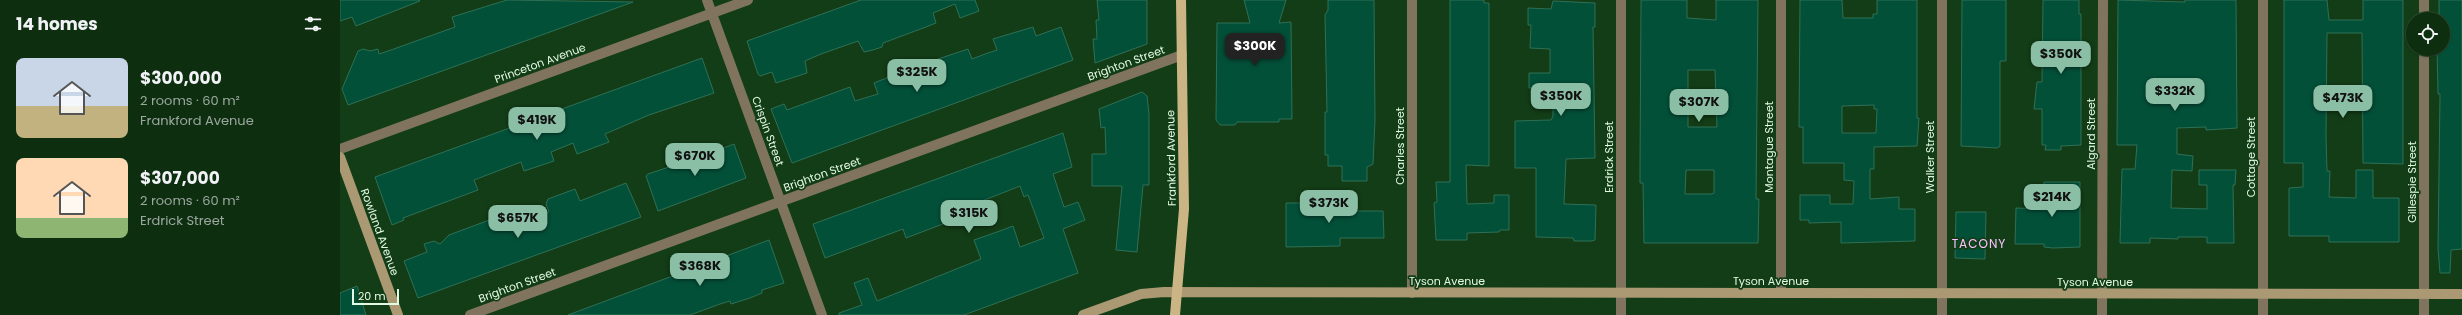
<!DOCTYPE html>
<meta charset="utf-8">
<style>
body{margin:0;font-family:Poppins,sans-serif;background:#173619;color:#f1f3f6;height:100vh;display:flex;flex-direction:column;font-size:15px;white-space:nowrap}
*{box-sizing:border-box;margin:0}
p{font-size:13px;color:#9ba89f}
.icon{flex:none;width:22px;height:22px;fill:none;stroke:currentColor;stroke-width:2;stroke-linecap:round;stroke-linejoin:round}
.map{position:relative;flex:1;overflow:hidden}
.drawer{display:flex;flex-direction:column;background:#0e2e10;width:340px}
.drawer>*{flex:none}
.fabs{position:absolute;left:2066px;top:12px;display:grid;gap:8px}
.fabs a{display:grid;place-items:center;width:44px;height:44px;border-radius:50%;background:#0e2e10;box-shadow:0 1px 3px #0004,0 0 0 1px #2e4a30;font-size:20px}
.scale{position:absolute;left:12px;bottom:10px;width:47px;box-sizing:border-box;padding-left:4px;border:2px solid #e3fbe3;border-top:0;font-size:11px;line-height:14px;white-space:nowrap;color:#e3fbe3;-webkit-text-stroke:3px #133d16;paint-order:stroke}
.price{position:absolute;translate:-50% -34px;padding:0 9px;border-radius:8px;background:#8abfa5;color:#111;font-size:13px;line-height:26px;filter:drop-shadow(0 1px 2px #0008)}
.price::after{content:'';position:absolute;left:50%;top:24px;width:12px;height:9px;margin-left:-6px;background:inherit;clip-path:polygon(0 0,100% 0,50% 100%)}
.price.selected{background:#222;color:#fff}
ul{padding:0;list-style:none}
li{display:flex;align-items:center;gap:12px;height:100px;padding:0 16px}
li span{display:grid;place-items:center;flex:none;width:112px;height:80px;border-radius:8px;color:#555}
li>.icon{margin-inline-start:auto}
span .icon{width:48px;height:48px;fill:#fffc;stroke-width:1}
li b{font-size:17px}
h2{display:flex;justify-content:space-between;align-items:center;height:48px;padding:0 16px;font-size:17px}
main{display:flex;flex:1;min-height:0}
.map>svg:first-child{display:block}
.building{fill:#035038;stroke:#2e7056;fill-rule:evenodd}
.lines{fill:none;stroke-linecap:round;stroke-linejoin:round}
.street{stroke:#80745e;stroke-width:10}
.secondary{stroke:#ab9974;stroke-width:10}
.primary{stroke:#ccb585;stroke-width:10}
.labels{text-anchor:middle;stroke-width:3.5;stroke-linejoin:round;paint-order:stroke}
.street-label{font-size:11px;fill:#e3fbe3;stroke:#133d16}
.neighbourhood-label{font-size:12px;letter-spacing:1px;fill:#fbc3fe;stroke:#133d16}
</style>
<main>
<section class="drawer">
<h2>14 homes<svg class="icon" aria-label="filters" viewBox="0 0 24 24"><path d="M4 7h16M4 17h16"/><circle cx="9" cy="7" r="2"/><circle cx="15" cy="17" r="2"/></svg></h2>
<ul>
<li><span style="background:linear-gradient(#c9d6e8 60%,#c2b280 0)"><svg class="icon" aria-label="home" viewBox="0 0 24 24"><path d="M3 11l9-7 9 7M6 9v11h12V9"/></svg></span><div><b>$300,000</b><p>2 rooms · 60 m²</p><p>Frankford Avenue</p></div></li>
<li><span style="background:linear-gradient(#ffd9b3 75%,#8fb573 0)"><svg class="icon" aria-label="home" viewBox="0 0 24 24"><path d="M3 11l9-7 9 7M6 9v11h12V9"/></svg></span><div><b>$307,000</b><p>2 rooms · 60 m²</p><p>Erdrick Street</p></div></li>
</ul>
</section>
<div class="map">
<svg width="2122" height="315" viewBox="0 0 2122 315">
<rect width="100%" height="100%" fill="#133d16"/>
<g class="building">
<path d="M0,0H79L80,1L16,26L12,17L0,21Z"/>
<path d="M167,0L293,2L8,105L2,89L18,51L23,49L30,51L38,49L39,54L51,50L115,27L112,17Z"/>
<path d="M521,0H635L639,11L620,18L615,4L593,13L596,23L586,27L543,43L542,47L533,50L524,52L518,41L481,54L465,61L467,73L436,83L432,72L420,76L418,74L407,41Z"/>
<path d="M757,0H807V44L755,63L753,39H757L756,20H759Z"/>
<path d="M904,0H946L939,23L951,22L952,119H939V122H897L895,125H880L876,120L877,23H910Z"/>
<path d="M988,0H1034L1035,120L1033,164L1027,167V181H1002V166H988V155H985V112H987L985,15L988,10Z"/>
<path d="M1110,0H1144V3H1149V166L1126,165L1127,204L1154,203V195H1169V230H1160L1159,232L1127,233V240H1096L1094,203L1097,202L1096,182H1110Z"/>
<path d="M1301,0H1347V18L1376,20V0H1418L1416,199H1419L1418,243H1304L1303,183H1300V171ZM1348,70H1375L1377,127H1348ZM1346,170H1374V193L1371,194H1345Z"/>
<path d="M1460,0H1502L1503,18H1533V14H1537V0H1577V118H1579L1577,146L1534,147V169H1530V199L1559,197V209H1575V241L1501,243V222L1469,223V220H1460V195H1490V204H1513L1514,181L1504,180V163H1463V127H1459ZM1534,105V109H1537L1536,133H1502V106Z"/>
<path d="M1622,0H1666V61H1660V146L1657,148L1621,146Z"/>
<path d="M1703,0H1739V14H1741V145L1721,146V150H1705L1706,145H1702V109H1694L1697,82H1702Z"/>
<path d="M1778,0L1845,2V0H1896L1897,128L1866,130V127L1837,128V154L1853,156L1852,171L1832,170L1831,208L1867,209V185H1859V170H1896L1895,185H1893L1894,243H1867V237H1838V239L1810,238V243H1780L1782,169H1795L1797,145H1777Z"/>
<path d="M1944,0H1987L1989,20H2023V0H2063V164L2023,163L2022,33H1987L1986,136L1987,171H1990L1989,197L2016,198V170H2033V198H2059V242H1989V236H1949V188L1963,187V163H1944Z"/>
<path d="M2099,0H2122V249L2111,250L2110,273H2100L2098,249L2100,94H2098L2097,49H2103V19H2099Z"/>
<path d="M1213,1L1255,3V27H1253L1255,158L1226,159L1224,204L1256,205L1255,240L1252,241H1234L1233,238L1196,237V168H1175V121L1211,120L1213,116V87L1189,88V73H1210V49L1190,48L1191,25H1188V8L1211,9Z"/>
<path d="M693,27L696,36L721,27L733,60L452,163L431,109L444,104L447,110L510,87L515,101L538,94L534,83L564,71L568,82L602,70L598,59L628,49L632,59L645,54L657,50L653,39Z"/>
<path d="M362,58L374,93L309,115L265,134L269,142L237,154L233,143L211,152L214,161L184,171L181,162L134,180L138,190L63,218L64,220L52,225L35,177Z"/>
<path d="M802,92L807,96L809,114V185H803L797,252L776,250L782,186H752V154H766L765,127L761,128L759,109Z"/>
<path d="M723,133L732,167L713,174L724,207L738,202L745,220L723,229L738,273L624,315H499V313L522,305L514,283L528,278L537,301L641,259L634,240L657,232L673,226L680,247L704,238L688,195L684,197L680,186L632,205L605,214L608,222L566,238L563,229L485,258L473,224Z"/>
<path d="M394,144L406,178L318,211L306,176L308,174L344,162L349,152L356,149L365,155Z"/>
<path d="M1704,182H1740V247L1713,248L1704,247V244H1675L1676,208L1704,209Z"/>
<path d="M286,183L301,217L78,298L64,261L87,252L84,244L94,241L100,244L109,235L160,216L164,226L209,212L206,204L208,199L235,189L240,201Z"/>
<path d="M988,201H1003V211H1043L1044,238H1000V246L946,247V203H988Z"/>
<path d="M1616,212H1646L1645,259L1615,258Z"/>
<path d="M429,240L444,283L422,290V293L410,298L391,304L390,301L380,304L350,315H228Z"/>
<path d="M17,286L26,315H0V293Z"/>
</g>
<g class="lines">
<g class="street">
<path d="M367,0L482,315"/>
<path d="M2084,0V19"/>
<path d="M2084,49V315"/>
<path d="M0,149L408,0"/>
<path d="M1072,293V0"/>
<path d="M1441,293V0"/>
<path d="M130,315L842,55"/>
<path d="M1281,315V0"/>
<path d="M1602,315V0"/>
<path d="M1762,315L1763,0"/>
<path d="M1923,315V0"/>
</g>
<g class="secondary">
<path d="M0,157L58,315"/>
<path d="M743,315L801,294L824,292L2122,294"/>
</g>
<path class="primary" d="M835,315L844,209L841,0"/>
</g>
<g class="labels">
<g class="street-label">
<text transform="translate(200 63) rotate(-20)" y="4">Princeton Avenue</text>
<text transform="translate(786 63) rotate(-20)" y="4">Brighton Street</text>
<text transform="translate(428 131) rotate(70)" y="4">Crispin Street</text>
<text transform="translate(1751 134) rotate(-90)" y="4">Algard Street</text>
<text transform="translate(1060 146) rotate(-90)" y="4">Charles Street</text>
<text transform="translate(1429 147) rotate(-90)" y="4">Montague Street</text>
<text transform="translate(1269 157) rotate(-90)" y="4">Erdrick Street</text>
<text transform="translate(1590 157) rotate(-90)" y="4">Walker Street</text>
<text transform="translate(1911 157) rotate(-90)" y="4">Cottage Street</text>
<text transform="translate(831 158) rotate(-91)" y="4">Frankford Avenue</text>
<text transform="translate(482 174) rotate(-20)" y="4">Brighton Street</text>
<text transform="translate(2072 182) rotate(-90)" y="4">Gillespie Street</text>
<text transform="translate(40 232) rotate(70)" y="4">Rowland Avenue</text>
<text x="1107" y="285">Tyson Avenue</text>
<text x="1431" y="285">Tyson Avenue</text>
<text x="1755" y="286">Tyson Avenue</text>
<text transform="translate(177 285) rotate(-20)" y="4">Brighton Street</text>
</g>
<g class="neighbourhood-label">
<text x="1639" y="248">TACONY</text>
</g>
</g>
</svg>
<div class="fabs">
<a><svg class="icon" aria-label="locate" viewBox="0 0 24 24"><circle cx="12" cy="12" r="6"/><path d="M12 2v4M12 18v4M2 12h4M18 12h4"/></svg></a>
</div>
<div class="scale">20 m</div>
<b class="price selected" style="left:915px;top:67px">$300K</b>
<b class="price" style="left:1721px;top:75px">$350K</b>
<b class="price" style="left:577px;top:93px">$325K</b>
<b class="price" style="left:1835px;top:112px">$332K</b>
<b class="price" style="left:1221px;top:117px">$350K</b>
<b class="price" style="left:2003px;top:119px">$473K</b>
<b class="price" style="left:1359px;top:123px">$307K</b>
<b class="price" style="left:197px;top:141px">$419K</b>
<b class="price" style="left:355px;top:177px">$670K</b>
<b class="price" style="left:1712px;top:218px">$214K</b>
<b class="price" style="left:989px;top:224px">$373K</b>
<b class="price" style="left:629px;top:234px">$315K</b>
<b class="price" style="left:178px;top:239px">$657K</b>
<b class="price" style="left:360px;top:287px">$368K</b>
</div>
</main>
